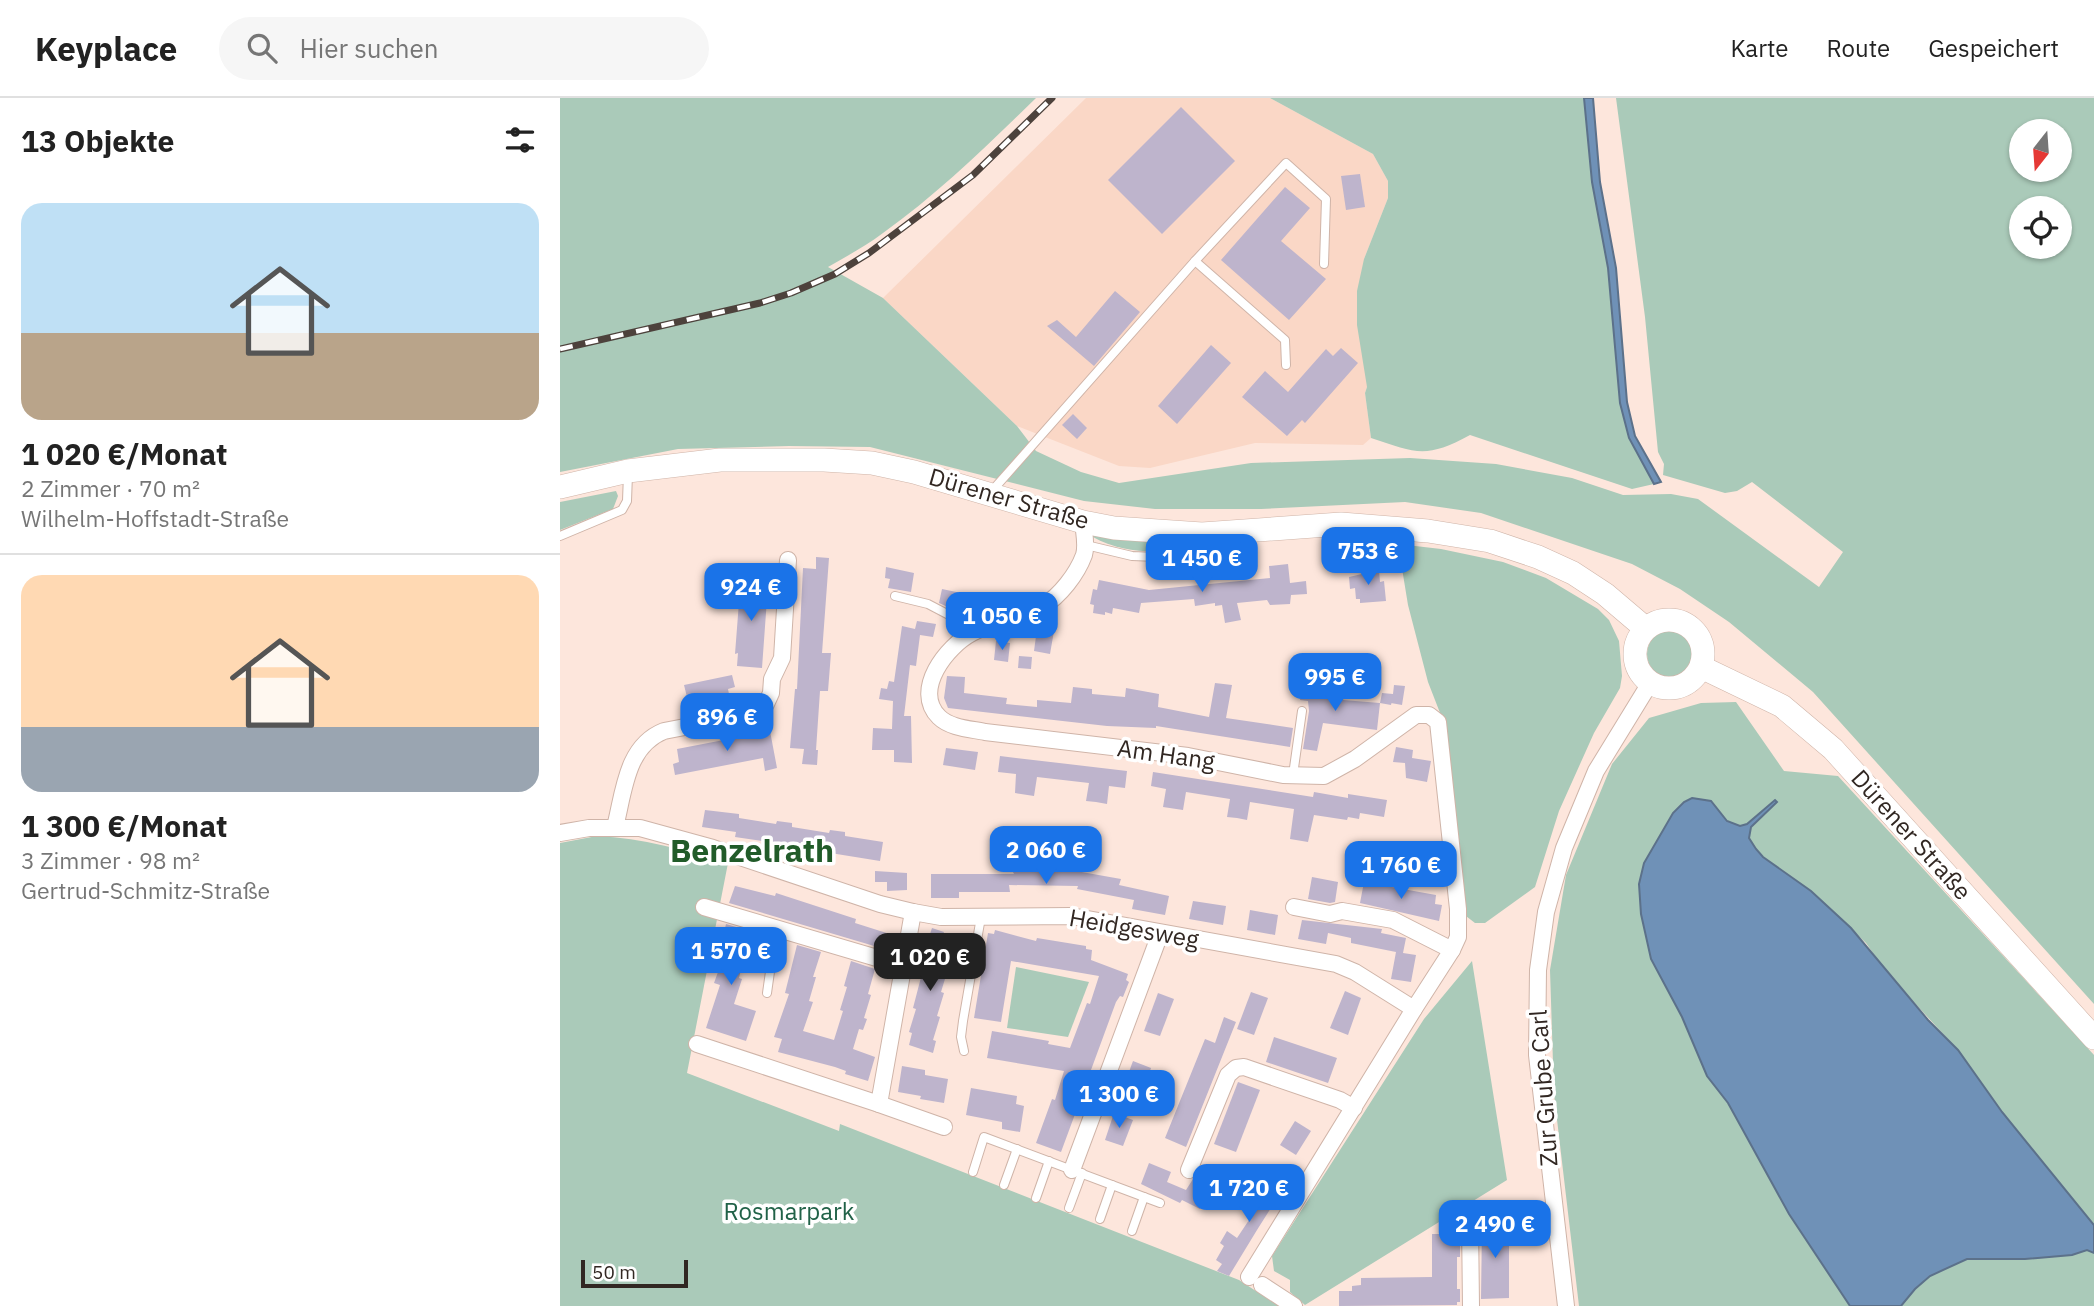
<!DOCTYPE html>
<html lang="de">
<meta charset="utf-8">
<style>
body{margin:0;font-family:"IBM Plex Sans",sans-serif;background:#f6f6f6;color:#222;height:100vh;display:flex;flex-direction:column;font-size:26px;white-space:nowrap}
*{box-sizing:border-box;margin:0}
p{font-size:23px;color:#767676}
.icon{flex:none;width:38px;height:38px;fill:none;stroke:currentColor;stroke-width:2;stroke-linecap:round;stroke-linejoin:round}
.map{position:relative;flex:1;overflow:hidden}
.sheet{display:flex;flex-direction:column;background:#fff;width:560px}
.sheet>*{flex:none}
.needle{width:46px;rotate:197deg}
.buttons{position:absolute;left:1449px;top:21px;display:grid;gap:14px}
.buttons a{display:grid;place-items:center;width:63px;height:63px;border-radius:50%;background:#fff;box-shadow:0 2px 5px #0004;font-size:35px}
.scale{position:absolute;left:21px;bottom:18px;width:107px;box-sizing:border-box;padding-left:7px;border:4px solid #312722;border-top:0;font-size:19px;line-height:24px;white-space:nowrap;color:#312722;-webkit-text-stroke:5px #fff;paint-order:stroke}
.price{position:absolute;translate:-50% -60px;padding:0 16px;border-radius:14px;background:#1a73e8;color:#fff;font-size:23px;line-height:46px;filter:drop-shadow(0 2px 4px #0008)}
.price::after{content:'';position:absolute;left:50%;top:42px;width:21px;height:16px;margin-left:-10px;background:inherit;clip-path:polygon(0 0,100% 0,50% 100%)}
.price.current{background:#222;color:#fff}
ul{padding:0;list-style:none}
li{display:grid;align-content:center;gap:14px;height:371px;padding:0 21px}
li+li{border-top:2px solid #e0e0e0}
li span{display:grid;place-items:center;height:217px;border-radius:21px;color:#555}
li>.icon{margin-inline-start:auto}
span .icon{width:126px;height:126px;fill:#fffc;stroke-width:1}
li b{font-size:30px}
h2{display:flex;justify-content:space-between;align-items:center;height:84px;padding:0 21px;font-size:30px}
header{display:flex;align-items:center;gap:42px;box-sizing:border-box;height:98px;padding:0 35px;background:#fff;border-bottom:2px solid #e0e0e0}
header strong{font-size:33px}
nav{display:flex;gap:38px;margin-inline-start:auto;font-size:24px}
.search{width:490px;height:63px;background:#f6f6f6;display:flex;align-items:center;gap:18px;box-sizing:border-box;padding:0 24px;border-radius:38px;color:#767676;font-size:26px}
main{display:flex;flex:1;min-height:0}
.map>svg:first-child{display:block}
.built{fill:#fad7c6}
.green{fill:#aacab9;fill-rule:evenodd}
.water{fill:#6f91b7;stroke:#5c718a;stroke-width:2}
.building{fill:#beb4cc}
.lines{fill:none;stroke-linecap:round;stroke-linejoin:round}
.service-casing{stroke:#cfb4a8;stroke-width:10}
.minor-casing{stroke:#cfb4a8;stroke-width:18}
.secondary-casing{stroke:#cfb4a8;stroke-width:24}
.service{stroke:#fff;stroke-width:8}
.minor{stroke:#fff;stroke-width:16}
.secondary{stroke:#fff;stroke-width:23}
.rail-casing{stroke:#4d423c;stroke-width:7}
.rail{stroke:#fff;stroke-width:4.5;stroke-dasharray:13;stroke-linecap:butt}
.labels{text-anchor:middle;stroke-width:7;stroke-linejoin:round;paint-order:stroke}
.street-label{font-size:24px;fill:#312722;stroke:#fff}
.park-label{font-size:24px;fill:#216248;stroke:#fff}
.district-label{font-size:32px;font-weight:bold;fill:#215b29;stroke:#fff}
</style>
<header>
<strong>Keyplace</strong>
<div class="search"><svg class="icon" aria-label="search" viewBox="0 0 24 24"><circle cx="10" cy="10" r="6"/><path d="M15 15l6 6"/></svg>Hier suchen</div>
<nav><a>Karte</a><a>Route</a><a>Gespeichert</a></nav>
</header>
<main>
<section class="sheet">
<h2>13 Objekte<svg class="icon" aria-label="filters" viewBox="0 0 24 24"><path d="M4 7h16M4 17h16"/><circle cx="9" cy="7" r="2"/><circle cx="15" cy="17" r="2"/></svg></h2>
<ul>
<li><span style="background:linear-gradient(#bfe0f5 60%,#b9a48a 0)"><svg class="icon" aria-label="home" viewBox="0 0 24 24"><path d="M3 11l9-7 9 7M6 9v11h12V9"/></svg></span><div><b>1 020 €/Monat</b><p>2 Zimmer · 70 m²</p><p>Wilhelm-Hoffstadt-Straße</p></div></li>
<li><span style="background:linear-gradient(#ffd9b3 70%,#9aa5b1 0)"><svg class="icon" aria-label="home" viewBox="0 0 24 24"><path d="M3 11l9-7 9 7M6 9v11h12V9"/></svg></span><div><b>1 300 €/Monat</b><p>3 Zimmer · 98 m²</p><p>Gertrud-Schmitz-Straße</p></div></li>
</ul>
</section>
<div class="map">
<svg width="1534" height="1208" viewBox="0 0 1534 1208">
<rect width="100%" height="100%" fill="#fde6dc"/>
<path class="built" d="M526,0H710L813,56L828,83V100L804,161L807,289L805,295L811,340L803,347L695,345L590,370L559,368L457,328L323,200Z"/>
<g class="green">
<path d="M0,0H476C427,48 379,95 323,135C306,148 287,158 268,169L323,200L457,328L476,353L521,374L559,385L691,365L850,360L936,366L1012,380L1063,397L1111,396L1138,401L1259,489L1283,454L1192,384L1177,393L1165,395L1103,377L1104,366L1098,354L1085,219L1056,0H1534V906L1253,594L1169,524L1120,491L1072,466L921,415L845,404L701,411H595L524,403L310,349L229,348L118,351L0,374ZM1461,33H1500V72H1461ZM1461,110H1500V149H1461Z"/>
<path d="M710,0H1024L1032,84L1048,170L1060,305L1069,340L1094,386L1072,391L910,337C866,361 856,355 811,340L805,295L807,289L797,227V193L804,161L828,100V83L813,56Z"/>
<path d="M56,393L58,398L53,411L0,432V404Z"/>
<path d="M534,436L636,445L637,450C603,455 564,457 533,439Z"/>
<path d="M838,446L881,451L943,464L986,480L1038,511L1049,522L1059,543L1062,578L1060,590L1034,635L999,713L975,789L925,825H915L902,815L882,620L868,584L848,507Z"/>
<circle cx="1111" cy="556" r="24"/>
<path d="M1176,604L1224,673L1278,678L1534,957V1127L1442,1014L1398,952L1326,874L1306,845L1251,793L1203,759L1196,751L1189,740L1191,729L1215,702L1187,726L1180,728L1167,723L1151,703L1079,786L1081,816L1091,861L1122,919L1147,978L1168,1005L1229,1116L1290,1208H1019L994,996L990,872L1006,777L1052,666L1089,620L1141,605Z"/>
<path d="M37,738C83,740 124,752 168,765L127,975L279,1033L280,1026L679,1182L719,1208H0V745Z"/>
<path d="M912,863L947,1082L745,1207L730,1194V1182L714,1173L712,1158L864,921Z"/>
<path d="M456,869L529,884L508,939L447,930Z"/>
<path d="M1527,1152L1534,1155V1208H1341L1355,1191L1370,1178L1407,1161H1465L1512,1157Z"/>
</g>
<g class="water">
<path d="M1024,0H1033L1040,84L1056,170L1067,304L1075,338L1101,384L1094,386L1069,340L1060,305L1048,170L1032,84Z"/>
<path d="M1132,700L1151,703L1167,723L1180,728L1187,726L1215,702L1217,704L1191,729L1189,740L1196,751L1203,759L1251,793L1291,830L1368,922L1398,952L1442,1014L1534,1127V1155L1527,1152L1512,1157L1465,1161H1407L1370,1178L1355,1191L1341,1208H1290L1229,1116L1168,1005L1147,978L1122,919L1091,861L1081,816L1079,786L1084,765L1113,715L1124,704Z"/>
</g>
<g class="building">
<path d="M621,9L675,63L602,136L548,82Z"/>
<path d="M800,76L805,109L786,112L781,78Z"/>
<path d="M725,89L750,110L721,143L766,181L729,222L661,162Z"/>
<path d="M555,193L580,214L534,268L487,228L497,222L516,239Z"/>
<path d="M651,247L671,265L617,326L598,308Z"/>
<path d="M781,250L798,265L745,325L742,322L727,338L682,299L705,273L728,294L766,251L773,258Z"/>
<path d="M513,316L527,330L517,341L502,327Z"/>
<path d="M256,459L269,460L262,555H271L268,593H260L256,652H258L257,667L242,666L244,651L230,650L235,591H237L243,470L256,471Z"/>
<path d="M728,466L730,485L746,483L747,496L731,497L730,506L710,507L707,502L677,505L681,522L665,525L662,507L655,508V505L635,508L634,501L581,505L579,515L553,510L552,516L545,514V517L533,515L534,507L530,506L533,491L537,492L539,482L589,492L710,480L709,468Z"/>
<path d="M326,469L354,475L351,494L328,490L330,481L325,480Z"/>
<path d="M819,472L820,484L824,483L826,503L800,505V501H796L795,490L790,491L789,479Z"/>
<path d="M181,478L194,479V486L208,487L202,570L177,568L178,555L175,556Z"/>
<path d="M382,491L420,499L417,515L390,510L379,505Z"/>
<path d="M357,523L376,526L373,539L360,537L356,568L350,567L344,618H351L352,665L334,664V652H312L313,630L332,631L333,603L319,601L321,590L327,591L329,583L334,584L342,528L355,531Z"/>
<path d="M477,531L494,533L490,556L474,553Z"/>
<path d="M436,543L450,545L448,564L434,562Z"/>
<path d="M459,558L472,559L471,571L458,570Z"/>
<path d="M172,577L175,589L168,591L171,606L136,612L133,598L127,599L124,587Z"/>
<path d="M387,578L405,579L404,595L447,600L446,606L477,609V602L511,605L513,589L532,591V596L565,599L566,590L599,596L598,609L649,619L655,585L672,587L666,620L733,630L730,649L596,628V630L547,628L388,610L384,600Z"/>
<path d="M743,583L757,585L756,592L784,596L783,602L820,605L817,632L763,625L757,653L743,651L749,613L748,603L740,602Z"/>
<path d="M834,587L845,588L842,607L831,605L832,602L831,607L820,605L822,595L833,596Z"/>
<path d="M210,633L217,670L205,673L203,660L115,677L113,666L119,664L117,651Z"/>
<path d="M836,649L853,652L852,660L871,663L867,684L846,680L845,665L833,664Z"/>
<path d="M386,650L418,654L415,672L383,667Z"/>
<path d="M440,658L567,673L565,690L549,688L547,706L536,704L526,703L529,685L477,679L474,698L455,695L456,676L438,674Z"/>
<path d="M593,674L753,699L754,694L788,700V696L827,702L824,719L800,715L799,721L788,719L787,722L754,717L748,744L730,741L734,711L690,704L687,722L677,720L667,719L670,701L626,694L623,712L603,709L606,691L591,688Z"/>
<path d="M145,712L179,716V720L216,726L217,723L232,725V729L269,735L270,732L285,734V738L323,744L320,763L258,753V751L175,739L176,734L142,729Z"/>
<path d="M466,770L516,771V773L561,781L559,787L609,798L605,817L572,811L574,802L517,791L518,788L449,787L450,794H399V800H371V776H454L453,774H466Z"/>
<path d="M315,773L347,775V792L327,793V784H315Z"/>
<path d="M752,779L778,784L775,804L770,805L748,801Z"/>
<path d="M804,784L876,797L875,806L882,807L879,823L800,805Z"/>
<path d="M175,788L215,798L216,795L296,821L295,825L336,838L331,853L169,805Z"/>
<path d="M633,803L666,808L663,827L629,821Z"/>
<path d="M690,812L718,817L715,837L687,832Z"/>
<path d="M742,822L822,831L821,835L846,840L843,855L856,857L851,884L831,881L836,854L791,845V840L768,835L766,846L738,841Z"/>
<path d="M166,826L190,833L179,880L182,881L174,906L196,913L186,943L146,930L160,887L154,885L158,874L155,873Z"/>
<path d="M372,830L384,834L381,844L392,847L385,870L388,871L381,894L384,895L377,918L380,919L373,942L376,943L373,955L349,947L352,935L349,934L356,911L353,910L365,864L361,863Z"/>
<path d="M435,832L476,843L477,840L526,848V851L532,852L531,862L568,876L566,882L569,884L563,899L560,898L556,904L531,972L530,978L533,979L527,996L524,995L521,1000L501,1054L476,1045L492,1001L495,1002L504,973L427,960L432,933L489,943L488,946L510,950L527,905L530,906L539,878L451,863L441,924L414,920L428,835L434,836Z"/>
<path d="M237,847L261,854L253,879H256L249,903L253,904L243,933L274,942L283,913L280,912L287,889L284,888L291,863L315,871L308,896L311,897L304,920L307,921L303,932L299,931L293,951L315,959L308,983L285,976L286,973L275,969L218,954L222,941L214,939L229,896L225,895Z"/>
<path d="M785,893L801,900L788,937L770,930Z"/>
<path d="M691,894L708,900L694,937L677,931Z"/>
<path d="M598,895L614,901L600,938L584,933Z"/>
<path d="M664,919L676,924L626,1049L605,1040L645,941L655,945Z"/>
<path d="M714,939L777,960L768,985L706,964Z"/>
<path d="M573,963L591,970L582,997L563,990Z"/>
<path d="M342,968L365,972V977L388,981L384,1005L360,1001L361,998L338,994Z"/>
<path d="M678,984L700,992L676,1054L654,1046Z"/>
<path d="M411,990L457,998L456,1006L464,1008L460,1034L442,1031V1024L406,1017Z"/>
<path d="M554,1015L573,1022L563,1048L545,1042Z"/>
<path d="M735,1023L751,1033L736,1057L720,1047Z"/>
<path d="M589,1065L611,1074L607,1084L626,1092L633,1081L650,1089L640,1111L622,1102L620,1105L581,1086Z"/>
<path d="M717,1077L728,1083L697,1132L669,1178L657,1173L662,1166L656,1162L664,1148L660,1145L667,1133L677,1140L693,1116L686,1111L694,1098L691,1096L694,1089L698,1084L709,1091Z"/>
<path d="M937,1118L938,1128H949V1200L921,1201L922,1128H925V1119Z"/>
<path d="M884,1129H896L897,1136H900V1159H897V1191H900V1204H897V1207L779,1208V1193H792V1188L801,1187V1180L872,1179V1136H884Z"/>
</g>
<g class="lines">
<g class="service-casing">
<g id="service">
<path d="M635,163L725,242L726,267"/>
<path d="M431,394L635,163L726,65L766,101L764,166"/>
<path d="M0,438L62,412L67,403L68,376"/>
<path d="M526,447L572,458L597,459L672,450L671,437"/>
<path d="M335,498L368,506L389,517L410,535"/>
<path d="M733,677L742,613"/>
<path d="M207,895L216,831"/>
<path d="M404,953L401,939L403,923L421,819"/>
<path d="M413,1074L424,1039L600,1105"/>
<path d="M444,1087L457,1051"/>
<path d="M476,1100L489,1063"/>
<path d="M509,1110L522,1075"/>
<path d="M540,1121L552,1087"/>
<path d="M572,1133L584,1099"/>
</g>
</g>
<g class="minor-casing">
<g id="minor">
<path d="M55,729C64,694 66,648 104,633L197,615L206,606L211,595L212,581L222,560L228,462"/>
<path d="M0,735L29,730H80L153,750L320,806L353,814L381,819L511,818L776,866L795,874L854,911L892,852L898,839V811L878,624L869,617H856L795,661L764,678L723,677L628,658L425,634C411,631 390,630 379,619C352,592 387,548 412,535C434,523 459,516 483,508C500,498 517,476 524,457C527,447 524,435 523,424"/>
<path d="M144,809L344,868"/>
<path d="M734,809L770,816L782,813L833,822L892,852"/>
<path d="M137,946L319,1006L353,814"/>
<path d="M319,1006L384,1029"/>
<path d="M512,1072L600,836"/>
<path d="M629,1072L668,977L676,970L684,969L780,1002L794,1010"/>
<path d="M910,1124L911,1208"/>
<path d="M689,1179L854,911"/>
<path d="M702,1187L734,1208"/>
<path d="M1006,1208L977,957L978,872L986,814L1004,750L1036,673L1090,585"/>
</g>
</g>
<g class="secondary-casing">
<g id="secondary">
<path d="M0,389L68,373L160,362H264L312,365L354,374L523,424L554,430L642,436L781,426L868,433L930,443L978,459L1013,475L1045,496L1085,530"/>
<circle cx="1109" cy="556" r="34"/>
<path d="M1141,569L1222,608L1273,651L1534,940"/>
</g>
</g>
<use href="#service" class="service"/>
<use href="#minor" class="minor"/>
<use href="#secondary" class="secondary"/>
<g class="rail-casing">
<path id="rail" d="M0,251L200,205L231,195L275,176L309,155L413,77L492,0"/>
</g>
<use href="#rail" class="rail"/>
</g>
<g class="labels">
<g class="street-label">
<text transform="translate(449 401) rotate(16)" y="8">Dürener Straße</text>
<text transform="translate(606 657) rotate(8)" y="8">Am Hang</text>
<text transform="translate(1351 737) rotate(48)" y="8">Dürener Straße</text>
<text transform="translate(574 831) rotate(10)" y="8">Heidgesweg</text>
<text transform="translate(984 990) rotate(-94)" y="8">Zur Grube Carl</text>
</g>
<g class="park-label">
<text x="229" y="1122">Rosmarpark</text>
</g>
<g class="district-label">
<text x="192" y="764">Benzelrath</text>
</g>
</g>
</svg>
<div class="buttons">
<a><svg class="needle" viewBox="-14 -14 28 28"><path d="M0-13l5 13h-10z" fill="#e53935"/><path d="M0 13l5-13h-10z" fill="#767676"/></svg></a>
<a><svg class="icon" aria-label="locate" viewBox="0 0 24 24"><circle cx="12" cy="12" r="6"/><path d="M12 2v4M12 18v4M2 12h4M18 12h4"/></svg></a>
</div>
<div class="scale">50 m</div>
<b class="price" style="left:808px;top:489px">753 €</b>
<b class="price" style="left:642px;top:496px">1 450 €</b>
<b class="price" style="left:191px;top:525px">924 €</b>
<b class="price" style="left:442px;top:554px">1 050 €</b>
<b class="price" style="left:775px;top:615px">995 €</b>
<b class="price" style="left:167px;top:655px">896 €</b>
<b class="price" style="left:486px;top:788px">2 060 €</b>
<b class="price" style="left:841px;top:803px">1 760 €</b>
<b class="price" style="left:171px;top:889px">1 570 €</b>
<b class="price current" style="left:370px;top:895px">1 020 €</b>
<b class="price" style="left:559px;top:1032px">1 300 €</b>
<b class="price" style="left:689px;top:1126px">1 720 €</b>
<b class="price" style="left:935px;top:1162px">2 490 €</b>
</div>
</main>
